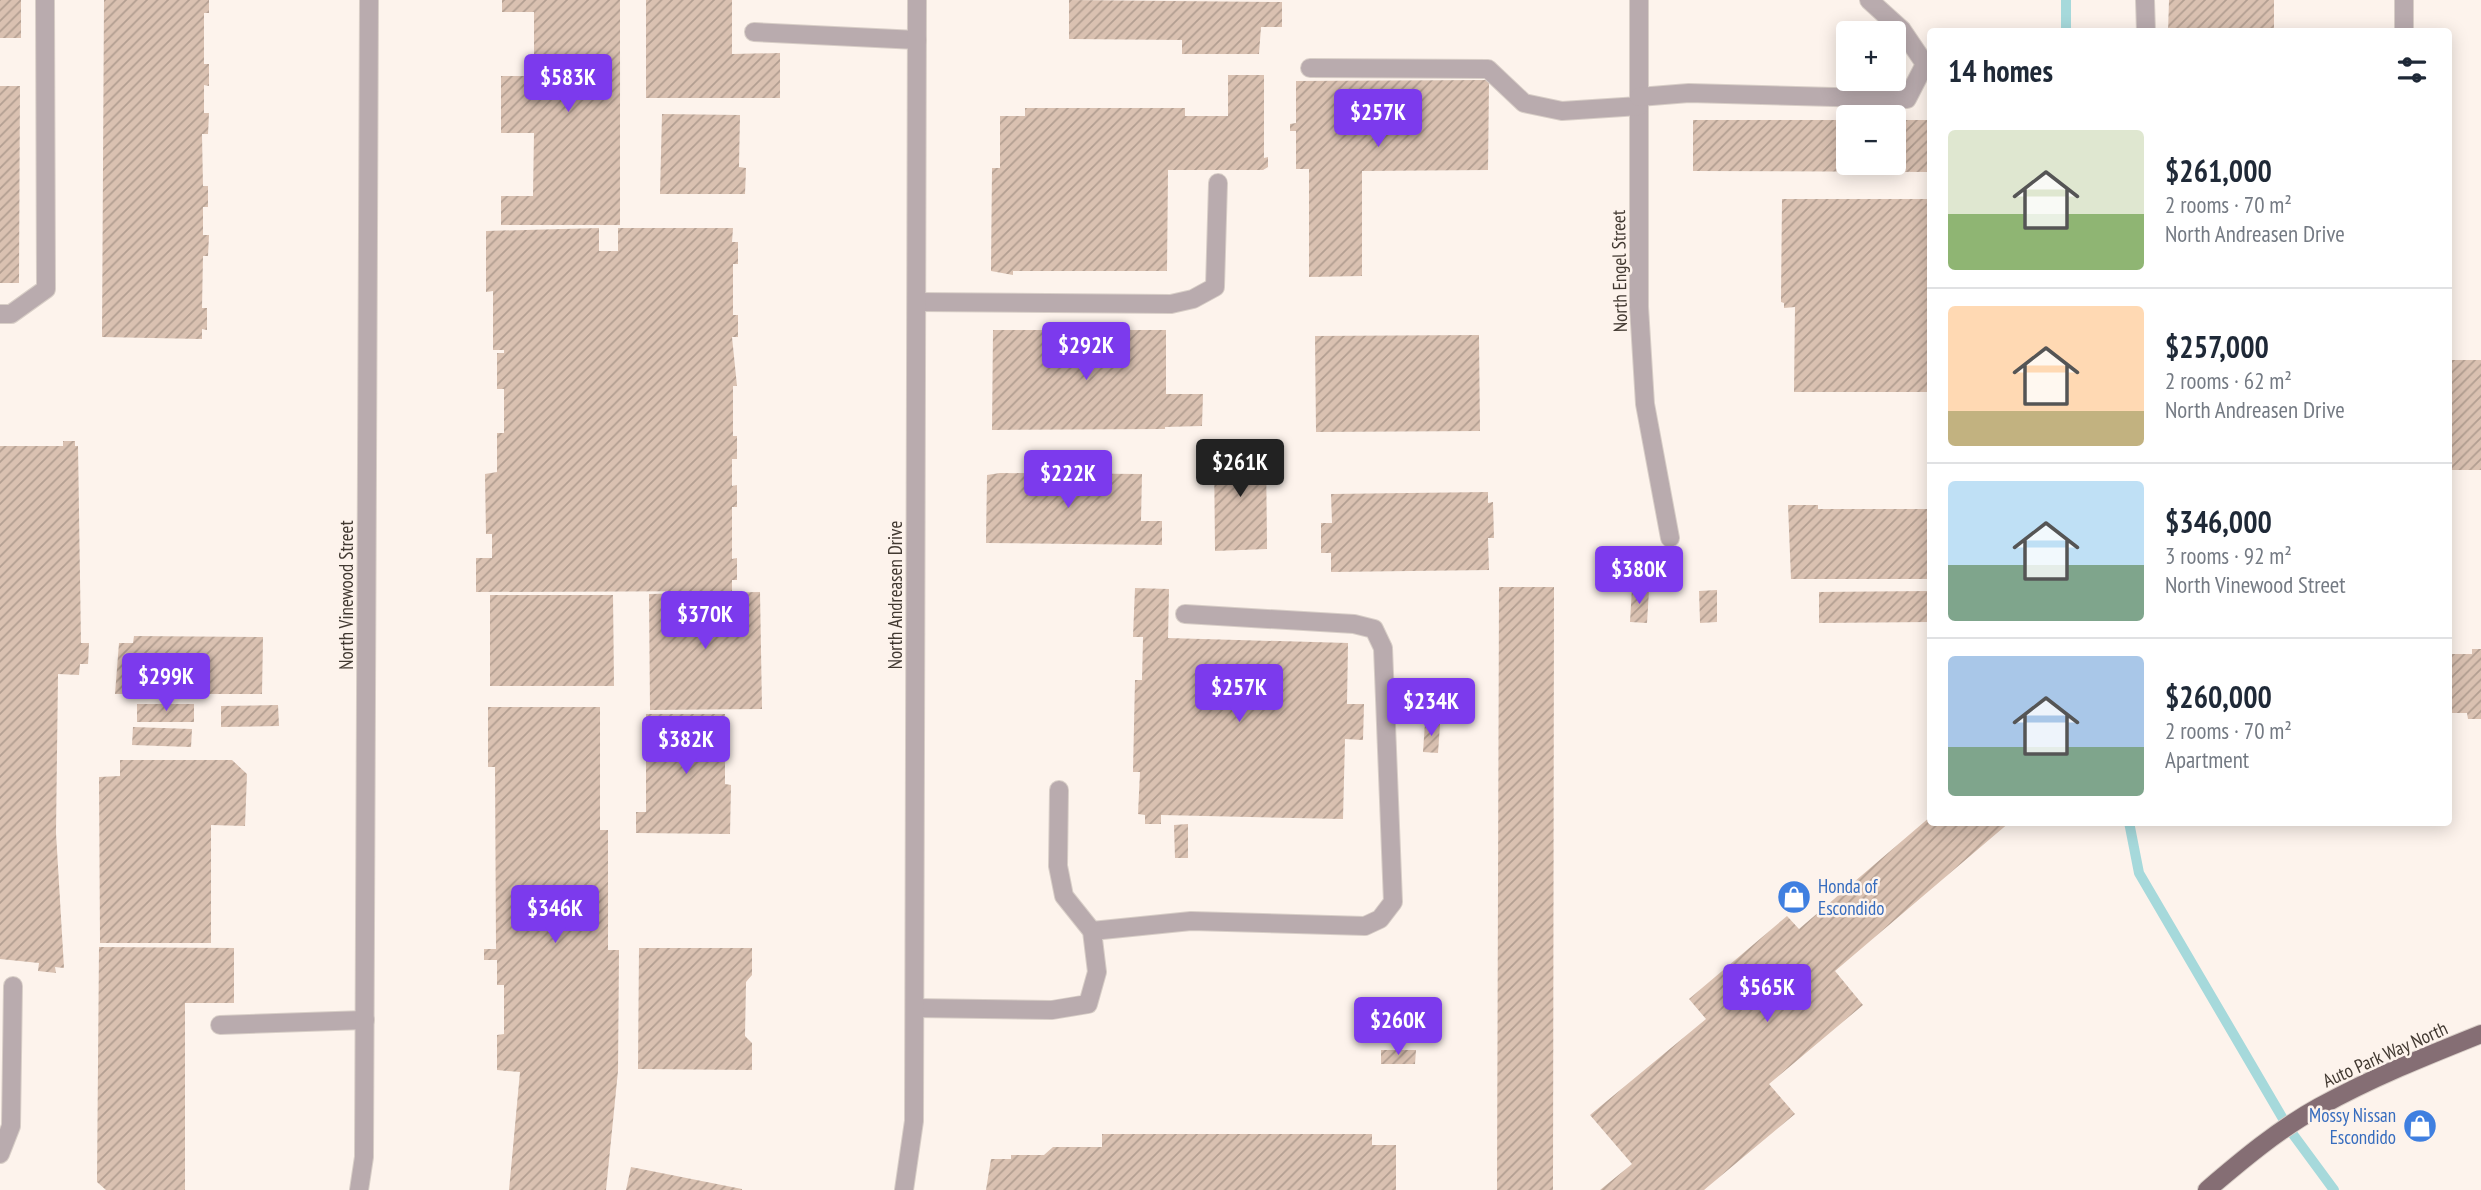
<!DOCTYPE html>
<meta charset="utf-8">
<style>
body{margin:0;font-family:"PT Sans Narrow",sans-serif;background:#f6f6f7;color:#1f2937;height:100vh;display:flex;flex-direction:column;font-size:26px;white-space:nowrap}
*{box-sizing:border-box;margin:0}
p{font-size:23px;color:#747a83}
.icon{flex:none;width:38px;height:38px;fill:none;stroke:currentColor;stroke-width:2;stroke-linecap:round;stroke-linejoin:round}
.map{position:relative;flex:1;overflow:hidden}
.drawer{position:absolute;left:1927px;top:28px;width:525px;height:798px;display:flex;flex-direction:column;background:#fff;border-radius:7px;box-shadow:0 4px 18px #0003}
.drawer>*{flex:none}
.fabs{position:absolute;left:1836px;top:21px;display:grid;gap:14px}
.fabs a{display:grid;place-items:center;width:70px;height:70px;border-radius:7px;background:#fff;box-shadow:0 4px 18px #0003;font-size:35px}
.price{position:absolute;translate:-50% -60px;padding:0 16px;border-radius:7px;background:#7c3aed;color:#fff;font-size:23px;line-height:46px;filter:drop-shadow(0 2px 4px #0008)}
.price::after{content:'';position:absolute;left:50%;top:42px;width:21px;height:16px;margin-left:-10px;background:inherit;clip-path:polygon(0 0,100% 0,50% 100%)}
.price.selected{background:#222;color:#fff}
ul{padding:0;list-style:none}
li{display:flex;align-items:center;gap:21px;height:175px;padding:0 21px}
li+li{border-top:2px solid #e0e1e3}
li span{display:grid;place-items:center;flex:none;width:196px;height:140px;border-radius:7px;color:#555}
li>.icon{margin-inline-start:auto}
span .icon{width:84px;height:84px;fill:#fffc;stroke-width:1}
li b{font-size:30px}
h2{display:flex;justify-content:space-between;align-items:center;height:84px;padding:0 21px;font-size:30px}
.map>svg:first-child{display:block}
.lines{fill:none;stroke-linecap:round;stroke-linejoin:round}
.stream{stroke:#a6d9db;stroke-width:10}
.building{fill:url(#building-hatch)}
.minor-casing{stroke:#d8cec7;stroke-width:20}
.major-casing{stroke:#d8cec7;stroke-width:20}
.minor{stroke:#b9abae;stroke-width:18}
.major{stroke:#856e74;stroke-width:18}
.labels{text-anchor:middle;stroke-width:5;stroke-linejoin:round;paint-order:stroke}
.street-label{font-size:19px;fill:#423931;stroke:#fdf3ec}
.shop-label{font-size:19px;fill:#366cbe;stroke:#fdf3ec;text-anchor:start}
</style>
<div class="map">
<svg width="2481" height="1190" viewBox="0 0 2481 1190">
<defs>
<pattern id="building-hatch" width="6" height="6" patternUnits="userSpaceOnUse" patternTransform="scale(1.75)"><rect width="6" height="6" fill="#dac1b1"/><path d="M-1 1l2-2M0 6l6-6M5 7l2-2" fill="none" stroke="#b29e91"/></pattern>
</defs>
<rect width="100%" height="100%" fill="#fdf3ec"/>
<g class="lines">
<g class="stream">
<path d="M2066,0V32"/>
<path d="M2129,822L2139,873L2289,1129L2334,1190"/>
</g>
</g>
<g class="building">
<rect x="0" y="0" width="21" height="38"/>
<path d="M104,0H209V13H204V64H209V86L204,85V113H209L208,134H202L203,186H208V207H203V235H209L208,256H203L202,308H207V330L202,329V339L102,337Z"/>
<path d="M502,0H620V225H501V196H533L534,133H501V76H534V12H502Z"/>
<path d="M646,0H732V54L780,53V98H646Z"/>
<path d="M1069,0L1282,2V27H1261L1259,54H1182V40L1069,39Z"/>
<path d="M2169,0H2274V32H2168Z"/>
<path d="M1228,75H1264V158L1268,157V167L1263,170H1168L1167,271H1013V275L991,271L992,168H1000V116H1025V108H1185V116H1228Z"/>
<path d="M1489,80L1488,170L1362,171V276L1309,277V169H1296V131H1290V124L1296,123V81Z"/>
<path d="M0,86H20L19,283H0Z"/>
<path d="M662,114L740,115L739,167L746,168L745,194H660Z"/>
<path d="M1693,120H1848V163H1894V120H1930V172L1693,171Z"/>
<path d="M1927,195H1930V392H1794L1795,307L1784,308V303L1781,302L1782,199H1927Z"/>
<path d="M599,228V251H618V228H733L732,242H738V264H733V315H738V337H732L737,386H733V436H737V459H732V486L737,485V507H732V559L737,558V580H732V591L476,592V558H492V534H486L485,474L497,472V433H504V389H497V353H504V350H493V291L486,292V231Z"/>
<path d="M993,330H1166V394H1203L1202,426L1165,427V429L992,430Z"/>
<path d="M1479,335L1480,431L1316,432L1315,336Z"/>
<rect x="2448" y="360" width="33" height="110"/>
<path d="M63,441H75V446H78L81,643H89L88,664H80L79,675L58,674L56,833L64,968L55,967L56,973L38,971L39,963L0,959V446H63Z"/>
<path d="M1266,447L1267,549L1215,551L1214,448Z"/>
<path d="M1000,473L1142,474L1141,521H1162V545L986,543L987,475Z"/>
<path d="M1488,492V503L1493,502L1494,538H1488L1489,570L1331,572V553H1321V523H1332L1331,494Z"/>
<path d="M1788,505H1818V509H1930V579H1791Z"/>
<path d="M1499,587H1554L1553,1190H1497Z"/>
<path d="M1135,588L1169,589L1168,638L1348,643L1347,704H1364L1363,740L1345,739L1343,819L1161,815V824H1145V815L1138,814L1140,772H1133L1135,680H1142L1143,637H1133Z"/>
<path d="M1632,588L1649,590L1647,623L1630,622Z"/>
<path d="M1717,590V622L1700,623L1699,591Z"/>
<path d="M1930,591V622L1819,623V592Z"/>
<path d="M760,592L762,709L650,710L649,594Z"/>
<path d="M490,595H613L614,686H490Z"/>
<path d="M134,636L263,637L262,694H115L119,643H133Z"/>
<path d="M2472,649H2481V719H2468L2467,713H2448V654H2472Z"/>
<path d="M1430,688L1468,689L1467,722H1429Z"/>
<rect x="137" y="704" width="57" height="18"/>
<path d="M278,705L279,726L221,727V706Z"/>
<path d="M488,707H600V830H608V950H619L618,1071L606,1190H509L520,1072L497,1070V1035L504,1034V985H497V960H484V949H496L495,767H488Z"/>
<path d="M646,714H725V784L731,785L730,834L636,833V812H646Z"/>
<path d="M1425,723L1440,724L1438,753L1423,752Z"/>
<path d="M133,727L192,729L191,747L132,745Z"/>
<path d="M120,760H232L247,774L245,826L211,825V943H100L99,777L120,776Z"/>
<path d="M1930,817V822H2010L1835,971L1863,1005L1769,1084L1795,1114L1704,1190H1600L1632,1164L1590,1115L1706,1019L1689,999L1787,916L1799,929Z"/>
<path d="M1188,824V858H1175L1174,825Z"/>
<path d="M99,947L234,948V1003H185V1190H106L97,1182Z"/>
<path d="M639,948H752V975L746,982L745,1036L752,1043V1070L638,1069Z"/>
<path d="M1381,1050H1416L1415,1064H1381Z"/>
<path d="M1102,1134H1372V1145H1396V1190H986L991,1159H1011V1155H1044L1053,1147H1102Z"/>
<path d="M631,1167L742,1189V1190H626Z"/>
</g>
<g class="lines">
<g class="minor-casing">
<g id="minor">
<path d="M1639,0V307L1645,404L1670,538"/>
<path d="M2145,0L2146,32"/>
<path d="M754,32L917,40"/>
<path d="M2404,32V0"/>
<path d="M1310,68L1488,69L1524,103L1562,111L1639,106"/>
<path d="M1639,97L1689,93L1907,99L1925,64L1902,30L1869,0"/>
<path d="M917,302L1171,304L1193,299L1215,287L1218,183"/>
<path d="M0,314H11L46,289L45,0"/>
<path d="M1092,931L1191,921L1365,926L1380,919L1393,902L1383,648L1374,629L1354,624L1185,614"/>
<path d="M915,1008L1052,1010L1088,1004L1097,972L1092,931L1064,896L1058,866L1059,790"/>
<path d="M220,1025L365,1020"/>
<path d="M0,1154L11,1126L13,986"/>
<path d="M359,1190L364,1157L369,0"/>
<path d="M904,1190L914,1121L917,0"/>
</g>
</g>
<g class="major-casing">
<path id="major" d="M2207,1190C2242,1160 2279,1129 2319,1107C2371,1078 2426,1056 2481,1034"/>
</g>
<use href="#minor" class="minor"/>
<use href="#major" class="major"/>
</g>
<defs>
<g id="shop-disc" transform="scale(1.75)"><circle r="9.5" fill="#3f7fe0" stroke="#fdf3ec"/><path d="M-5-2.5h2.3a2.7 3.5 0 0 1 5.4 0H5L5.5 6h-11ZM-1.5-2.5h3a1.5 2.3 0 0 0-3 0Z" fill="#fff"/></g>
</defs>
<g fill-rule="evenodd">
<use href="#shop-disc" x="1794" y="897"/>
<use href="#shop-disc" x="2420" y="1126"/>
</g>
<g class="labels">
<g class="street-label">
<text transform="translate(1619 271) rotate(-91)" y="7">North Engel Street</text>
<text transform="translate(346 595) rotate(-90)" y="7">North Vinewood Street</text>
<text transform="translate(895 595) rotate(-90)" y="7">North Andreasen Drive</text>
<text transform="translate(2385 1054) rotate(-24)" y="7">Auto Park Way North</text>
</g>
<g class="shop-label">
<text x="1818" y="893">Honda of<tspan x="1818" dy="22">Escondido</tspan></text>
<text x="2396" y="1122" text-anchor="end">Mossy Nissan<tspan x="2396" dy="22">Escondido</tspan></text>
</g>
</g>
</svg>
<div class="fabs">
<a>+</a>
<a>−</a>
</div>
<b class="price" style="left:568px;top:114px">$583K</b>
<b class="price" style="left:1378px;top:149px">$257K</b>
<b class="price" style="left:1086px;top:382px">$292K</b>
<b class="price selected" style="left:1240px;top:499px">$261K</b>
<b class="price" style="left:1068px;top:510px">$222K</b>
<b class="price" style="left:1639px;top:606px">$380K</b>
<b class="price" style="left:705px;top:651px">$370K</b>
<b class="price" style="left:166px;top:713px">$299K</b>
<b class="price" style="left:1239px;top:724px">$257K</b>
<b class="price" style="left:1431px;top:738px">$234K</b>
<b class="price" style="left:686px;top:776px">$382K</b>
<b class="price" style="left:555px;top:945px">$346K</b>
<b class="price" style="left:1767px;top:1024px">$565K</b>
<b class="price" style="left:1398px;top:1057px">$260K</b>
<section class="drawer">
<h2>14 homes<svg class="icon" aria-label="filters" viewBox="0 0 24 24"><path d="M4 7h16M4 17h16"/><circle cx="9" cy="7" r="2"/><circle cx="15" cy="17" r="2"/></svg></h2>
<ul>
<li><span style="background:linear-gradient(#dfe7d0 60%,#8fb573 0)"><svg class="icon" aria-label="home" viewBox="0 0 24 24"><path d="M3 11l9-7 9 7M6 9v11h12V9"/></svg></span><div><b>$261,000</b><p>2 rooms · 70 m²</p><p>North Andreasen Drive</p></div></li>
<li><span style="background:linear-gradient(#ffd9b3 75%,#c2b280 0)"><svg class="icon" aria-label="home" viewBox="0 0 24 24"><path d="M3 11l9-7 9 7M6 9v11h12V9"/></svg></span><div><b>$257,000</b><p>2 rooms · 62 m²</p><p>North Andreasen Drive</p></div></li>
<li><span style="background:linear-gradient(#bfe0f5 60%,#7fa58c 0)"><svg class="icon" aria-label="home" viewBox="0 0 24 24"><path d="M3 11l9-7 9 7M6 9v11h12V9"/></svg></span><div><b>$346,000</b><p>3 rooms · 92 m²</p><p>North Vinewood Street</p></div></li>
<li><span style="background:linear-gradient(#a9c7e8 65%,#7fa58c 0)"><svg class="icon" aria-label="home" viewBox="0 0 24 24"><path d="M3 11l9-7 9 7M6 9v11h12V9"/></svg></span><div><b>$260,000</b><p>2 rooms · 70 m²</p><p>Apartment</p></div></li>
</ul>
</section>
</div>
